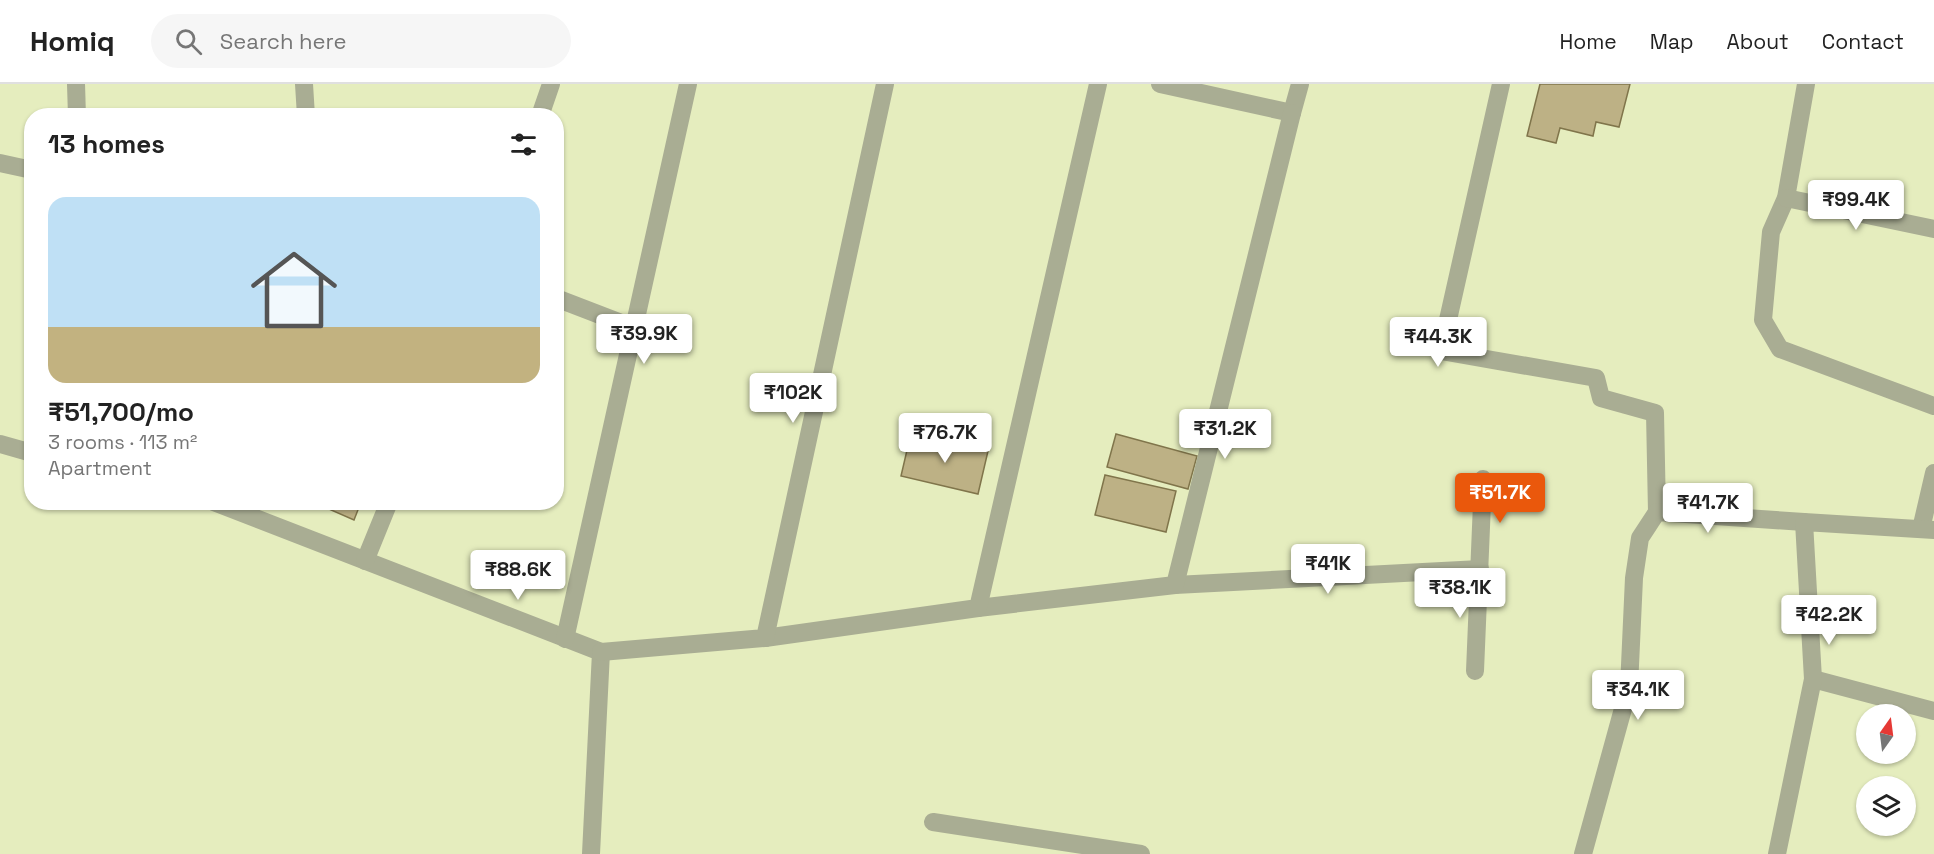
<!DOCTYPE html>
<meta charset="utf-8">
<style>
body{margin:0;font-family:"Space Grotesk",sans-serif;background:#f6f6f6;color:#222;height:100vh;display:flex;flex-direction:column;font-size:22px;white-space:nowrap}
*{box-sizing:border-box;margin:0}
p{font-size:20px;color:#767676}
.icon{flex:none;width:33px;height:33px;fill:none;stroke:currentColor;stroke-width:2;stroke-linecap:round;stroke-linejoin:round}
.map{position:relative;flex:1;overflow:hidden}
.details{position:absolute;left:24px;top:24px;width:540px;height:402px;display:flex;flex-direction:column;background:#fff;border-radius:24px;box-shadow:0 2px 4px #0004}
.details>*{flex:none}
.needle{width:39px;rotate:14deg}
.tools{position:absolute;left:1856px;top:620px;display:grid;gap:12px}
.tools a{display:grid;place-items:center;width:60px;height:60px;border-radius:50%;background:#fff;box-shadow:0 2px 4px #0004;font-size:30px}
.price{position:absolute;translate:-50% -51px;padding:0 14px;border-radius:6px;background:#fff;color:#222;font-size:20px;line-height:39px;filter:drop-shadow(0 2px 3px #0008)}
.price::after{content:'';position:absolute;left:50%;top:36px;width:18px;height:14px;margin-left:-9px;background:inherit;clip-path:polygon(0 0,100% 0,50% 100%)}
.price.selected{background:#ea580c;color:#fff}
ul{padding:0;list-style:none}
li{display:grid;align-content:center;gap:12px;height:318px;padding:0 24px}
li span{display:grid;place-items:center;height:186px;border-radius:18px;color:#555}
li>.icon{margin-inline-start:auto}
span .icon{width:108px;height:108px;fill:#fffc;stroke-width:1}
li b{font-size:26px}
h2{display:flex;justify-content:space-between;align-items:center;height:72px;padding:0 24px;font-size:26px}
header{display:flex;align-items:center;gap:36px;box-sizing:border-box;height:84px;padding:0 30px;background:#fff;border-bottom:2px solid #e0e0e0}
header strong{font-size:28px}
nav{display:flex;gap:33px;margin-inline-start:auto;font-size:21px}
.search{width:420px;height:54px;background:#f6f6f6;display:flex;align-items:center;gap:15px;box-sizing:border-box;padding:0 21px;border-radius:33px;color:#767676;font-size:22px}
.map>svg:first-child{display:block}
.building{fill:#bdb185;stroke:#80754b;stroke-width:1.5}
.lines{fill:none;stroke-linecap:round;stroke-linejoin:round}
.minor{stroke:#a9ad93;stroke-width:18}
</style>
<header>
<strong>Homiq</strong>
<div class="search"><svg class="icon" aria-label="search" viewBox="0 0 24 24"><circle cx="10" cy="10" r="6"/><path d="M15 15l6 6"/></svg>Search here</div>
<nav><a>Home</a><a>Map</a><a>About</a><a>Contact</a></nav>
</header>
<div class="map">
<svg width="1934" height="770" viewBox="0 0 1934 770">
<rect width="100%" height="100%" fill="#e5edbe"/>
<g class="building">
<path d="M1540,0H1630L1619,43L1596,38L1593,52L1560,44L1556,59L1527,52Z"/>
<path d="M911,349L988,367L978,410L901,392Z"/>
<path d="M1116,350L1197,372L1188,405L1107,383Z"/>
<path d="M1105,391L1176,407L1166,448L1095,431Z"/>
<path d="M313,418H361L354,436Z"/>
</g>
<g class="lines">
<g class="minor">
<path d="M76,0L77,32"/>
<path d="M304,0L306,32"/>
<path d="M1160,0L1292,29L1300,0"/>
<path d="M1501,0L1441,267L1596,294L1601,314L1655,329L1657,428"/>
<path d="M1806,0L1786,114L1771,148L1763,236L1780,265L1934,322"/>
<path d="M540,32L551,0"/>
<path d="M0,79L32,86"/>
<path d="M1786,114L1934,145"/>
<path d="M556,214L634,244"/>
<path d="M0,360L32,369"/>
<path d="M214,418L601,568L591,770"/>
<path d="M1921,445L1934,389"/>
<path d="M365,477L389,418"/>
<path d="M1175,501L1480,485"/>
<path d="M978,524L1175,501L1292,29"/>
<path d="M765,554L978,524L1098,0"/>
<path d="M565,555L688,0"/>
<path d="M601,568L765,554L885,0"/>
<path d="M1475,587L1483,395"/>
<path d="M1813,595L1934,627"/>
<path d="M933,738L1141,770"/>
<path d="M1583,770L1629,603L1634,494L1640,454L1657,428L1804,438"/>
<path d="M1777,770L1813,595L1804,438L1934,446"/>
</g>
</g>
</svg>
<div class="tools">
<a><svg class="needle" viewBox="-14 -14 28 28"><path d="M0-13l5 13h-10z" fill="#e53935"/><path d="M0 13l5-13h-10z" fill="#767676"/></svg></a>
<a><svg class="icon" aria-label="layers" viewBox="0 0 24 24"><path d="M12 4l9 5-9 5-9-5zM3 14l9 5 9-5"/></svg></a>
</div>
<b class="price" style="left:1856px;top:147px">₹99.4K</b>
<b class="price" style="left:644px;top:281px">₹39.9K</b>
<b class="price" style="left:1438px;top:284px">₹44.3K</b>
<b class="price" style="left:793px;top:340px">₹102K</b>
<b class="price" style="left:1225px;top:376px">₹31.2K</b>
<b class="price" style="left:945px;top:380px">₹76.7K</b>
<b class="price selected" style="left:1500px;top:440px">₹51.7K</b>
<b class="price" style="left:1708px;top:450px">₹41.7K</b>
<b class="price" style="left:1328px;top:511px">₹41K</b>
<b class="price" style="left:518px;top:517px">₹88.6K</b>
<b class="price" style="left:1460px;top:535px">₹38.1K</b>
<b class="price" style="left:1829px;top:562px">₹42.2K</b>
<b class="price" style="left:1638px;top:637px">₹34.1K</b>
<section class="details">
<h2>13 homes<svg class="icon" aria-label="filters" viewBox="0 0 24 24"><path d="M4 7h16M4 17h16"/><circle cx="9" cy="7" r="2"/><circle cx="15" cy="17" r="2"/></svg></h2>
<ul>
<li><span style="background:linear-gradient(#bfe0f5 70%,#c2b280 0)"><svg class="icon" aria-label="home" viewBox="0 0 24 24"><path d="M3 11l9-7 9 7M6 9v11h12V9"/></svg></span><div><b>₹51,700/mo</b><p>3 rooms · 113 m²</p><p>Apartment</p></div></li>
</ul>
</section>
</div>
